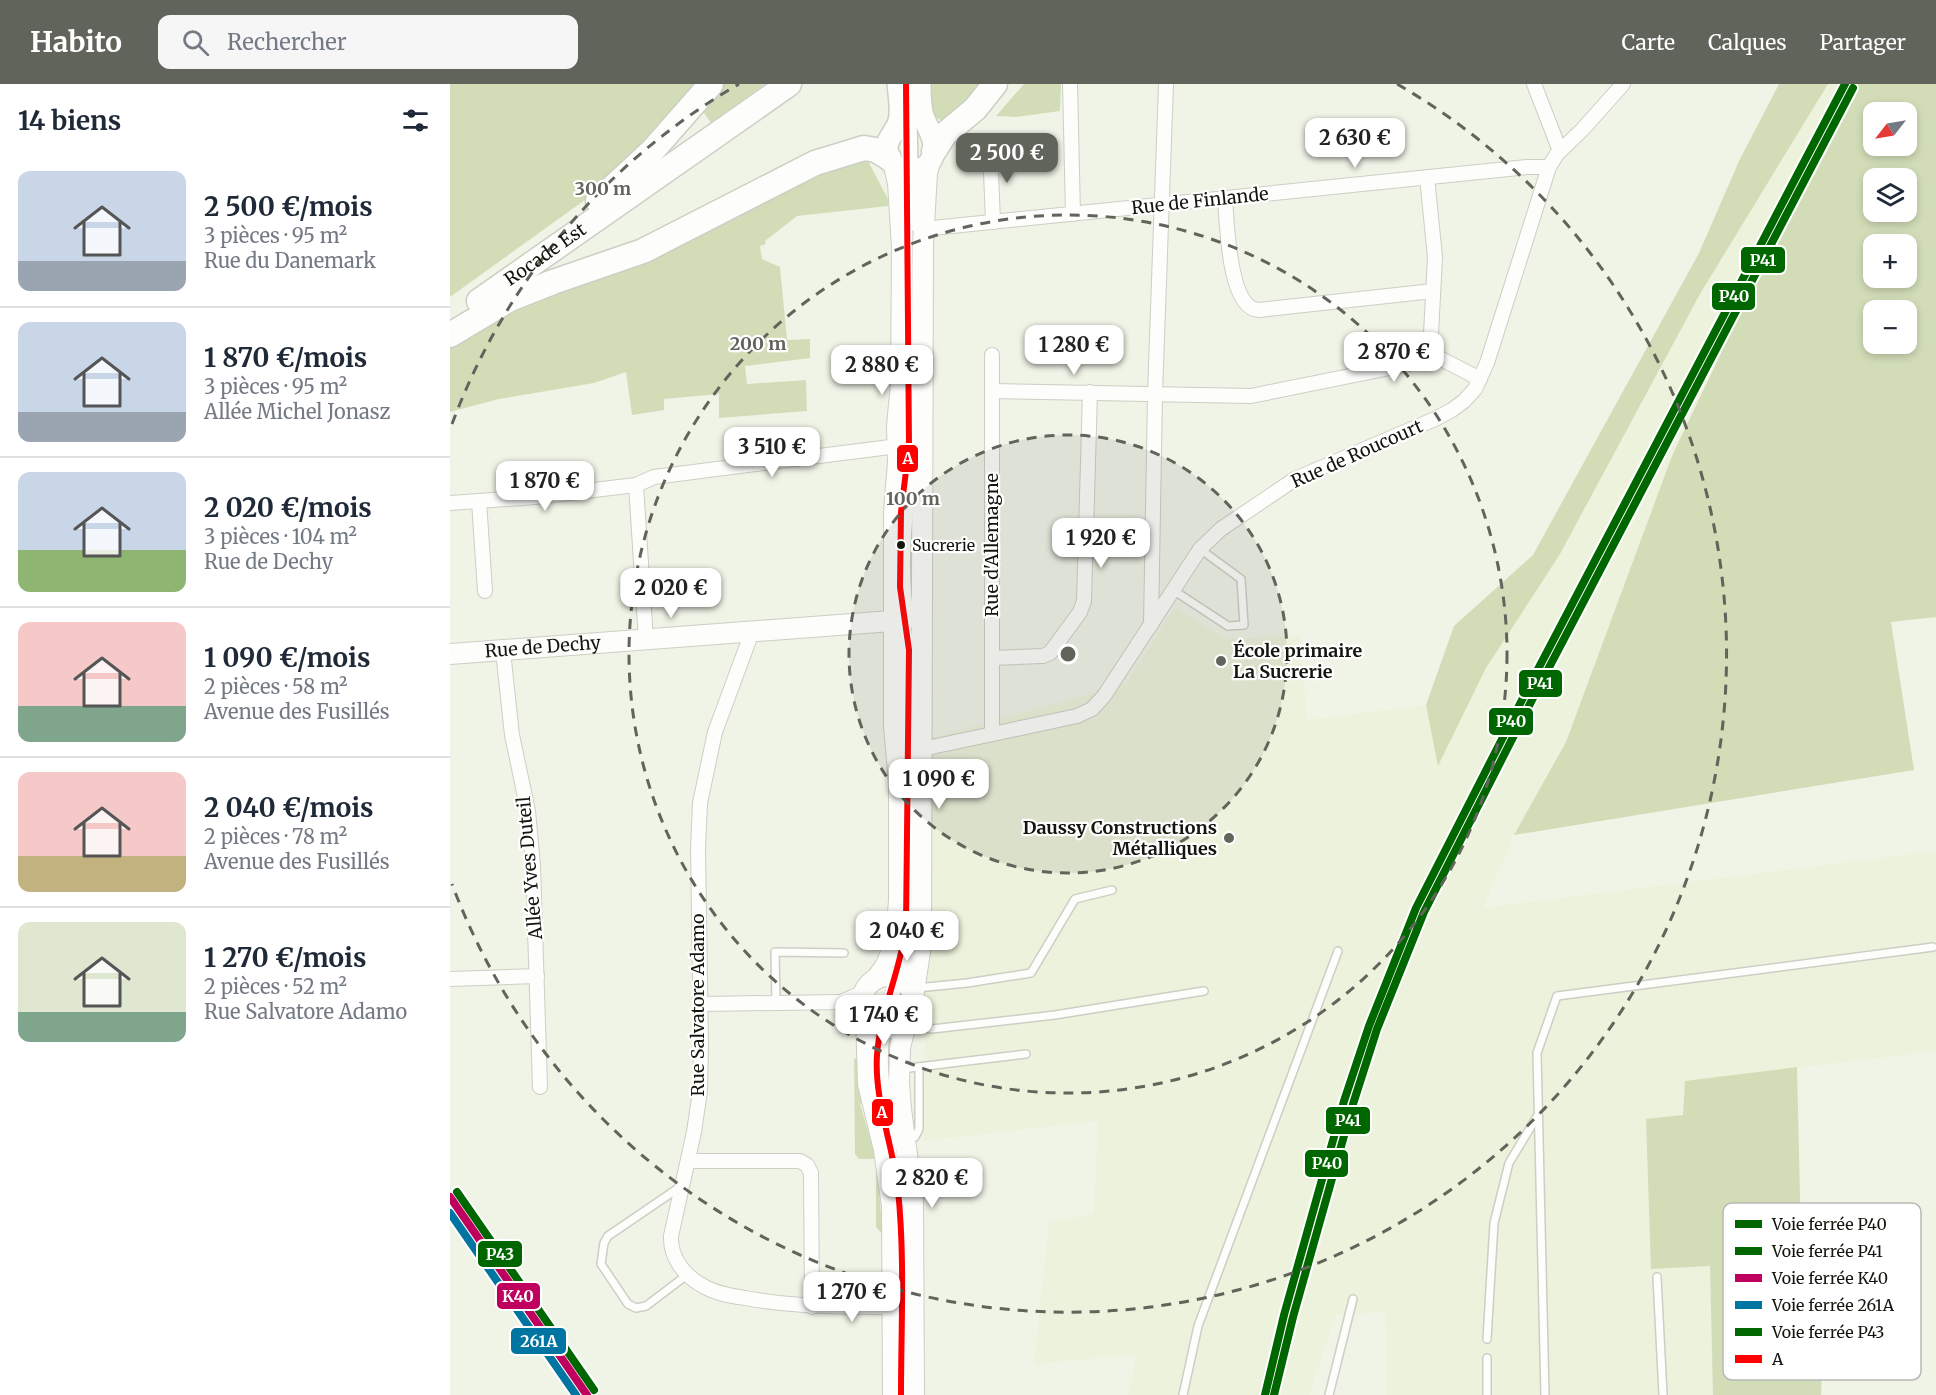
<!DOCTYPE html>
<html lang="fr">
<meta charset="utf-8">
<style>
body{margin:0;font-family:Merriweather,serif;background:#f6f6f7;color:#1f2937;height:100vh;display:flex;flex-direction:column;font-size:22px;white-space:nowrap}
*{box-sizing:border-box;margin:0}
p{font-size:20px;color:#747a83}
.icon{flex:none;width:33px;height:33px;fill:none;stroke:currentColor;stroke-width:2;stroke-linecap:round;stroke-linejoin:round}
.map{position:relative;flex:1;overflow:hidden}
.details{display:flex;flex-direction:column;background:#fff;width:450px}
.details>*{flex:none}
.needle{width:39px;rotate:239deg}
.fabs{position:absolute;left:1413px;top:18px;display:grid;gap:12px}
.fabs a{display:grid;place-items:center;width:54px;height:54px;border-radius:12px;background:#fff;box-shadow:0 3px 9px #0003;font-size:30px}
.price{position:absolute;translate:-50% -51px;padding:0 14px;border-radius:12px;background:#fff;color:#222;font-size:20px;line-height:39px;filter:drop-shadow(0 2px 3px #0008)}
.price::after{content:'';position:absolute;left:50%;top:36px;width:18px;height:14px;margin-left:-9px;background:inherit;clip-path:polygon(0 0,100% 0,50% 100%)}
.price.active{background:#61645a;color:#fff}
ul{padding:0;list-style:none}
li{display:flex;align-items:center;gap:18px;height:150px;padding:0 18px}
li+li{border-top:2px solid #e0e1e3}
li span{display:grid;place-items:center;flex:none;width:168px;height:120px;border-radius:12px;color:#555}
li>.icon{margin-inline-start:auto}
span .icon{width:72px;height:72px;fill:#fffc;stroke-width:1}
li b{font-size:26px}
h2{display:flex;justify-content:space-between;align-items:center;height:72px;padding:0 18px;font-size:26px}
header{display:flex;align-items:center;gap:36px;box-sizing:border-box;height:84px;padding:0 30px;background:#61645a;color:#fff}
header strong{font-size:28px}
nav{display:flex;gap:33px;margin-inline-start:auto;font-size:21px}
.search{width:420px;height:54px;background:#f6f6f7;display:flex;align-items:center;gap:15px;box-sizing:border-box;padding:0 21px;border-radius:12px;color:#747a83;font-size:22px}
main{display:flex;flex:1;min-height:0}
.map>svg:first-child{display:block}
.built{fill:#ecf2db}
.green{fill:#d2ddb8;fill-rule:evenodd}
.lines{fill:none;stroke-linecap:round;stroke-linejoin:round}
.lane-casing{stroke:#cbcfc4;stroke-width:10}
.street-casing{stroke:#cbcfc4;stroke-width:16}
.secondary-casing{stroke:#cbcfc4;stroke-width:22}
.primary-casing{stroke:#cbcfc4;stroke-width:24}
.highway-casing{stroke:#cbcfc4;stroke-width:27}
.lane{stroke:#fdfdfb;stroke-width:7}
.street{stroke:#fdfdfb;stroke-width:14}
.secondary{stroke:#fdfdfb;stroke-width:20}
.primary{stroke:#fdfdfb;stroke-width:21}
.highway{stroke:#fdfdfb;stroke-width:24}
.bus-1-casing{stroke:#fff;stroke-width:10}
.bus-1{stroke:#fe0000;stroke-width:6}
.rail-1-casing{stroke:#fff;stroke-width:12}
.rail-2-casing{stroke:#fff;stroke-width:12}
.rail-3-casing{stroke:#fff;stroke-width:12}
.rail-4-casing{stroke:#fff;stroke-width:12}
.rail-5-casing{stroke:#fff;stroke-width:12}
.rail-1{stroke:#060;stroke-width:8}
.rail-2{stroke:#060;stroke-width:8}
.rail-3{stroke:#bf005f;stroke-width:8}
.rail-4{stroke:#0075a1;stroke-width:8}
.rail-5{stroke:#060;stroke-width:8}
.ring{fill:none;stroke:#61645a;stroke-width:3;stroke-dasharray:10 8}
.bus-dot{fill:#14160e;stroke:#fff;stroke-width:2}
.poi-dot{fill:#61645a;stroke:#fff;stroke-width:2}
.labels{text-anchor:middle;stroke-width:4.5;stroke-linejoin:round;paint-order:stroke}
.bus-label{font-size:16px;fill:#14160e;stroke:#fff;text-anchor:start}
.street-label{font-size:18px;fill:#14160e;stroke:#fff}
.poi-label{font-size:18px;font-weight:bold;fill:#14160e;stroke:#fff;text-anchor:start}
.key{fill:#fff;stroke:#b8b9b7;stroke-width:1.5}
.key-label{font-size:16px;fill:#14160e}
.centre{fill:#61645a;stroke:#fff;stroke-width:3}
.ring-label{font-size:18px;text-anchor:middle;font-weight:bold;fill:#61645a;stroke:#fff;stroke-width:4.5;stroke-linejoin:round;paint-order:stroke}
.line-badge{stroke:#fff;stroke-width:2}
.badge-label{font-size:16px;text-anchor:middle;font-weight:bold;fill:#fff}
</style>
<header>
<strong>Habito</strong>
<div class="search"><svg class="icon" aria-label="search" viewBox="0 0 24 24"><circle cx="10" cy="10" r="6"/><path d="M15 15l6 6"/></svg>Rechercher</div>
<nav><a>Carte</a><a>Calques</a><a>Partager</a></nav>
</header>
<main>
<section class="details">
<h2>14 biens<svg class="icon" aria-label="filters" viewBox="0 0 24 24"><path d="M4 7h16M4 17h16"/><circle cx="9" cy="7" r="2"/><circle cx="15" cy="17" r="2"/></svg></h2>
<ul>
<li><span style="background:linear-gradient(#c9d6e8 75%,#9aa5b1 0)"><svg class="icon" aria-label="home" viewBox="0 0 24 24"><path d="M3 11l9-7 9 7M6 9v11h12V9"/></svg></span><div><b>2 500 €/mois</b><p>3 pièces · 95 m²</p><p>Rue du Danemark</p></div></li>
<li><span style="background:linear-gradient(#c9d6e8 75%,#9aa5b1 0)"><svg class="icon" aria-label="home" viewBox="0 0 24 24"><path d="M3 11l9-7 9 7M6 9v11h12V9"/></svg></span><div><b>1 870 €/mois</b><p>3 pièces · 95 m²</p><p>Allée Michel Jonasz</p></div></li>
<li><span style="background:linear-gradient(#c9d6e8 65%,#8fb573 0)"><svg class="icon" aria-label="home" viewBox="0 0 24 24"><path d="M3 11l9-7 9 7M6 9v11h12V9"/></svg></span><div><b>2 020 €/mois</b><p>3 pièces · 104 m²</p><p>Rue de Dechy</p></div></li>
<li><span style="background:linear-gradient(#f6c9c9 70%,#7fa58c 0)"><svg class="icon" aria-label="home" viewBox="0 0 24 24"><path d="M3 11l9-7 9 7M6 9v11h12V9"/></svg></span><div><b>1 090 €/mois</b><p>2 pièces · 58 m²</p><p>Avenue des Fusillés</p></div></li>
<li><span style="background:linear-gradient(#f6c9c9 70%,#c2b280 0)"><svg class="icon" aria-label="home" viewBox="0 0 24 24"><path d="M3 11l9-7 9 7M6 9v11h12V9"/></svg></span><div><b>2 040 €/mois</b><p>2 pièces · 78 m²</p><p>Avenue des Fusillés</p></div></li>
<li><span style="background:linear-gradient(#dfe7d0 75%,#7fa58c 0)"><svg class="icon" aria-label="home" viewBox="0 0 24 24"><path d="M3 11l9-7 9 7M6 9v11h12V9"/></svg></span><div><b>1 270 €/mois</b><p>2 pièces · 52 m²</p><p>Rue Salvatore Adamo</p></div></li>
</ul>
</section>
<div class="map">
<svg width="1486" height="1311" viewBox="0 0 1486 1311">
<rect width="100%" height="100%" fill="#f0f4e7"/>
<path class="built" d="M1378,0H1406L1301,206L1222,372L1116,658L1064,751L1033,824L1486,767V967L1235,997L1234,1031L1202,1185L1260,1182L1263,1311H937L936,1228L886,1231L859,1311H678L687,1270L584,1280L599,1138L644,1130L648,1037L473,1057L481,654L676,600L725,523L775,555L850,551L857,636L976,621L988,681L1036,585L1250,210Z"/>
<g class="green">
<path d="M0,0H250L190,69L139,113L0,213Z"/>
<path d="M270,0H315L261,39L250,23Z"/>
<path d="M478,0H534L526,10L492,37L483,31Z"/>
<path d="M574,0H611L610,27L566,33L546,32Z"/>
<path d="M1329,0H1378L1250,210L1110,470L1036,584L988,682L976,621L1004,542L1083,471L1249,169L1289,77Z"/>
<path d="M1406,0H1486V533L1441,538L1464,686L1064,751L1116,658L1222,372L1301,206ZM1424,28H1456V62H1424ZM1424,94H1456V128H1424ZM1424,160H1456V194H1424ZM1424,226H1456V260H1424Z"/>
<path d="M418,77L438,115V122L347,132L315,157L316,160L310,162L312,175L330,183L337,256L360,255V274L295,282L297,300L356,296L357,327L269,334V310L214,315V326L182,331L176,288L144,299L49,315L0,328V261L30,248L78,216L367,87Z"/>
<path d="M409,973L414,1018L410,1020L421,1058L425,1057L432,1142H436L437,1153H432V1150L426,1143V1077L424,1075H409L405,1070L404,975Z"/>
<path d="M1347,983L1353,1237L1374,1236L1371,1311H1263L1260,1182L1201,1185L1196,1035L1233,1031L1235,997Z"/>
</g>
<g class="lines">
<g class="lane-casing">
<g id="lane">
<path d="M463,27L465,144"/>
<path d="M457,36L458,114"/>
<path d="M456,393L459,362V312"/>
<path d="M723,506L778,542L794,541L791,495L750,465"/>
<path d="M461,537C452,487 458,436 464,386"/>
<path d="M455,539L459,566L457,674"/>
<path d="M467,904L517,899L581,889L625,815L662,806"/>
<path d="M326,919L325,868L394,869"/>
<path d="M461,933L471,943L482,945L605,931L754,907"/>
<path d="M451,985L576,970"/>
<path d="M430,1009C424,976 429,943 439,911C446,886 456,865 457,838"/>
<path d="M458,1055L465,1053L469,1045V983"/>
<path d="M447,1062C438,1021 429,981 438,939C444,909 459,881 462,850"/>
<path d="M230,1103L158,1152L154,1159L151,1180L178,1220L186,1224L196,1222L237,1191"/>
<path d="M1207,1193L1213,1311"/>
<path d="M1037,1255L1044,1139L1059,1079L1088,1031"/>
<path d="M1037,1274V1311"/>
<path d="M733,1311L748,1242L888,867"/>
<path d="M879,1311L903,1215"/>
<path d="M1095,1311L1087,969L1107,912L1483,863"/>
</g>
</g>
<g class="street-casing">
<g id="street">
<path d="M620,0L623,130"/>
<path d="M1084,0L1110,67"/>
<path d="M540,63L543,138"/>
<path d="M775,114C777,138 778,225 809,226L983,207"/>
<path d="M473,145L1077,83H1099"/>
<path d="M980,269L1030,295"/>
<path d="M543,307L801,312L969,278L980,269L985,173L977,93"/>
<path d="M186,401L196,556"/>
<path d="M29,417L35,507"/>
<path d="M0,419L85,413L186,401L204,393L448,362"/>
<path d="M701,541L705,310L716,0"/>
<path d="M302,548L265,648L250,719L248,765L251,961L250,1007L244,1048L221,1152C220,1174 235,1193 255,1203C267,1210 282,1212 295,1214C344,1223 394,1223 444,1223"/>
<path d="M53,567L62,651L78,727L83,781L90,1003"/>
<path d="M542,574L593,572L600,569L630,528L634,517L640,308"/>
<path d="M542,650V271"/>
<path d="M448,687L457,673L472,665L627,632L642,625L654,612L750,465L771,445L845,395L985,335L1002,326L1014,317L1025,305L1037,279L1099,83L1107,70L1132,46L1173,0"/>
<path d="M0,895L87,892"/>
<path d="M391,918L414,908"/>
<path d="M251,920L391,918L414,926"/>
<path d="M238,1077H350L357,1081L361,1089L362,1223"/>
</g>
</g>
<g class="secondary-casing">
<g id="secondary">
<path id="s1" d="M0,570L455,536"/>
<circle cx="438" cy="918" r="26"/>
<path d="M426,895L436,881L440,871L447,842L449,816V698L444,642V428L448,378L447,342L451,299L452,164L448,99L444,82"/>
<path d="M463,914L471,861L473,159L477,89L480,78"/>
<path d="M416,930L418,1000L434,1066L442,1122L443,1311"/>
<path d="M457,935L450,964L449,999L451,1025L463,1116L464,1311"/>
</g>
</g>
<g class="primary-casing">
<path id="primary" d="M448,0C449,12 452,26 449,37C446,48 436,54 437,66C439,94 481,94 484,67C486,55 477,43 473,32C470,22 470,11 470,0"/>
</g>
<g class="highway-casing">
<g id="highway">
<path d="M484,67L495,50L525,25L545,0"/>
<path d="M148,117L203,66L261,0"/>
<path id="s2" d="M29,217L339,0"/>
<path d="M0,251L60,215L103,198L193,167L365,79L414,64L426,66L439,74"/>
</g>
</g>
<use href="#lane" class="lane"/>
<use href="#street" class="street"/>
<use href="#secondary" class="secondary"/>
<use href="#primary" class="primary"/>
<use href="#highway" class="highway"/>
<g class="bus-1-casing">
<path id="bus-1" d="M451,1311C451,1243 455,1174 448,1106C443,1061 424,1016 427,971C430,927 451,886 456,842L459,566L450,503L451,428L459,362L456,0"/>
</g>
<use href="#bus-1" class="bus-1"/>
<g class="rail-1-casing">
<path id="rail-1" d="M815,1311L834,1231L894,1017L919,942L966,824L1075,610L1395,0"/>
</g>
<g class="rail-2-casing">
<path id="rail-2" d="M824,1311L843,1233L903,1020L927,945L974,828L1083,614L1403,4"/>
</g>
<g class="rail-3-casing">
<path id="rail-3" d="M0,1113L137,1311"/>
</g>
<g class="rail-4-casing">
<path id="rail-4" d="M0,1129L126,1311"/>
</g>
<g class="rail-5-casing">
<path id="rail-5" d="M7,1108L144,1306"/>
</g>
<use href="#rail-1" class="rail-1"/>
<use href="#rail-2" class="rail-2"/>
<use href="#rail-3" class="rail-3"/>
<use href="#rail-4" class="rail-4"/>
<use href="#rail-5" class="rail-5"/>
</g>
<circle cx="618" cy="570" r="219" fill="#61645a" fill-opacity=".12"/>
<g class="ring">
<circle cx="618" cy="570" r="219"/>
<circle cx="618" cy="570" r="439"/>
<path d="M2 340A658 658 0 0 1 289 0M947 0A658 658 0 1 1 2 800"/>
</g>
<circle class="bus-dot" cx="451" cy="461" r="5"/>
<g class="poi-dot">
<circle cx="771" cy="577" r="6"/>
<circle cx="779" cy="754" r="6"/>
</g>
<g class="labels">
<g class="bus-label">
<text x="462" y="467">Sucrerie</text>
</g>
<g class="street-label">
<text transform="translate(750 117) rotate(-6)" y="6">Rue de Finlande</text>
<text dy="6" stroke="none"><textPath href="#s2" startOffset="81">Rocade Est</textPath></text>
<text transform="translate(907 370) rotate(-24)" y="6">Rue de Roucourt</text>
<text transform="translate(542 461) rotate(-90)" y="6">Rue d'Allemagne</text>
<text dy="6" stroke="none"><textPath href="#s1" startOffset="93">Rue de Dechy</textPath></text>
<text transform="translate(80 784) rotate(-95)" y="6">Allée Yves Duteil</text>
<text transform="translate(248 921) rotate(-90)" y="6">Rue Salvatore Adamo</text>
</g>
<g class="poi-label">
<text x="783" y="573">École primaire<tspan x="783" dy="21">La Sucrerie</tspan></text>
<text x="767" y="750" text-anchor="end">Daussy Constructions<tspan x="767" dy="21">Métalliques</tspan></text>
</g>
</g>
<rect x="1273" y="1119" width="198" height="177" rx="9" class="key"/>
<rect x="1285" y="1136" width="27" height="8" fill="#060"/>
<rect x="1285" y="1163" width="27" height="8" fill="#060"/>
<rect x="1285" y="1190" width="27" height="8" fill="#bf005f"/>
<rect x="1285" y="1217" width="27" height="8" fill="#0075a1"/>
<rect x="1285" y="1244" width="27" height="8" fill="#060"/>
<rect x="1285" y="1271" width="27" height="8" fill="#fe0000"/>
<g class="key-label">
<text x="1322" y="1146">Voie ferrée P40</text>
<text x="1322" y="1173">Voie ferrée P41</text>
<text x="1322" y="1200">Voie ferrée K40</text>
<text x="1322" y="1227">Voie ferrée 261A</text>
<text x="1322" y="1254">Voie ferrée P43</text>
<text x="1322" y="1281">A</text>
</g>
<circle cx="618" cy="570" r="9" class="centre"/>
<g class="ring-label">
<text x="153" y="111">300 m</text>
<text x="308" y="266">200 m</text>
<text x="463" y="421">100 m</text>
</g>
<g class="line-badge">
<rect x="1290" y="162" width="46" height="28" rx="6" fill="#060"/>
<rect x="1261" y="198" width="45" height="29" rx="6" fill="#060"/>
<rect x="446" y="360" width="23" height="29" rx="6" fill="#fe0000"/>
<rect x="1068" y="585" width="45" height="29" rx="6" fill="#060"/>
<rect x="1038" y="623" width="46" height="29" rx="6" fill="#060"/>
<rect x="421" y="1014" width="23" height="29" rx="6" fill="#fe0000"/>
<rect x="875" y="1022" width="46" height="29" rx="6" fill="#060"/>
<rect x="854" y="1065" width="45" height="29" rx="6" fill="#060"/>
<rect x="27" y="1156" width="46" height="28" rx="6" fill="#060"/>
<rect x="46" y="1198" width="45" height="28" rx="6" fill="#bf005f"/>
<rect x="60" y="1243" width="57" height="28" rx="6" fill="#0075a1"/>
</g>
<g class="badge-label">
<text x="1313" y="182">P41</text>
<text x="1284" y="218">P40</text>
<text x="458" y="380">A</text>
<text x="1090" y="605">P41</text>
<text x="1061" y="643">P40</text>
<text x="432" y="1034">A</text>
<text x="898" y="1042">P41</text>
<text x="877" y="1085">P40</text>
<text x="50" y="1176">P43</text>
<text x="68" y="1218">K40</text>
<text x="89" y="1263">261A</text>
</g>
</svg>
<div class="fabs">
<a><svg class="needle" viewBox="-14 -14 28 28"><path d="M0-13l5 13h-10z" fill="#e53935"/><path d="M0 13l5-13h-10z" fill="#747a83"/></svg></a>
<a><svg class="icon" aria-label="layers" viewBox="0 0 24 24"><path d="M12 4l9 5-9 5-9-5zM3 14l9 5 9-5"/></svg></a>
<a>+</a>
<a>−</a>
</div>
<b class="price" style="left:905px;top:85px">2 630 €</b>
<b class="price active" style="left:557px;top:100px">2 500 €</b>
<b class="price" style="left:624px;top:292px">1 280 €</b>
<b class="price" style="left:944px;top:299px">2 870 €</b>
<b class="price" style="left:432px;top:312px">2 880 €</b>
<b class="price" style="left:322px;top:394px">3 510 €</b>
<b class="price" style="left:95px;top:428px">1 870 €</b>
<b class="price" style="left:651px;top:485px">1 920 €</b>
<b class="price" style="left:221px;top:535px">2 020 €</b>
<b class="price" style="left:489px;top:726px">1 090 €</b>
<b class="price" style="left:457px;top:878px">2 040 €</b>
<b class="price" style="left:434px;top:962px">1 740 €</b>
<b class="price" style="left:482px;top:1125px">2 820 €</b>
<b class="price" style="left:402px;top:1239px">1 270 €</b>
</div>
</main>
